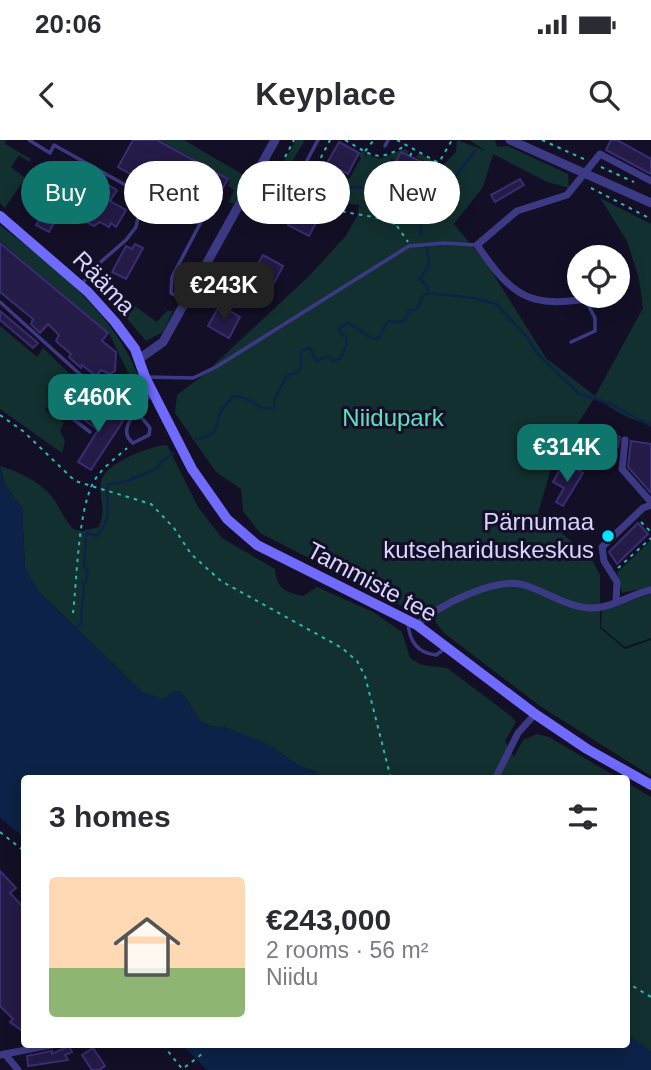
<!DOCTYPE html>
<meta charset="utf-8">
<style>
body{margin:0;font-family:Helvetica,sans-serif;background:#f7f7f7;color:#2b2b33;height:100vh;display:flex;flex-direction:column;font-size:26px;white-space:nowrap}
*{box-sizing:border-box;margin:0}
p{font-size:23px;color:#7c7c81}
.icon{flex:none;width:38px;height:38px;fill:none;stroke:currentColor;stroke-width:2;stroke-linecap:round;stroke-linejoin:round}
.map{position:relative;flex:1;overflow:hidden}
.details{position:absolute;left:21px;top:635px;width:609px;height:273px;display:flex;flex-direction:column;background:#fff;border-radius:7px;box-shadow:0 4px 18px #0003}
.details>*{flex:none}
.guide{position:absolute;left:21px;top:21px;width:609px;height:63px;display:flex;gap:14px}
.fabs{position:absolute;left:567px;top:105px;display:grid;gap:14px}
.fabs a{display:grid;place-items:center;width:63px;height:63px;border-radius:50%;background:#fff;box-shadow:0 4px 18px #0003;font-size:35px}
.price{position:absolute;translate:-50% -60px;padding:0 16px;border-radius:14px;background:#0f766e;color:#fff;font-size:23px;line-height:46px;filter:drop-shadow(0 2px 4px #0008)}
.price::after{content:'';position:absolute;left:50%;top:42px;width:21px;height:16px;margin-left:-10px;background:inherit;clip-path:polygon(0 0,100% 0,50% 100%)}
.price.selected{background:#222;color:#fff}
ul{padding:0;list-style:none}
li{display:flex;align-items:center;gap:21px;height:175px;padding:0 28px}
li span{display:grid;place-items:center;flex:none;width:196px;height:140px;border-radius:7px;color:#555}
li>.icon{margin-inline-start:auto}
span .icon{width:84px;height:84px;fill:#fffc;stroke-width:1}
li b{font-size:30px}
h2{display:flex;justify-content:space-between;align-items:center;height:84px;padding:0 28px;font-size:30px}
.pill{padding:0 24px;border-radius:32px;background:#fff;box-shadow:0 4px 18px #0003;font-size:24px;line-height:63px}
.pill.selected{background:#0f766e;color:#fff}
.status{display:flex;justify-content:space-between;align-items:center;height:49px;padding:0 35px;background:#fff;direction:ltr}
.status svg{height:19px;fill:currentColor}
header{display:flex;justify-content:space-between;align-items:center;height:91px;padding:0 28px;background:#fff;font-size:32px;font-weight:700}
.map>svg:first-child{display:block}
.green{fill:#12302f}
.water{fill:#0c2248}
.lines{fill:none;stroke-linecap:round;stroke-linejoin:round}
.stream{stroke:#0c2248;stroke-width:2.5}
.building{fill:#241b47;stroke:#3b2d73;stroke-width:2}
.path{stroke:#2fb8b0;stroke-width:2;stroke-dasharray:3.5 5;stroke-linecap:butt}
.service{stroke:#3d3a85;stroke-width:3.5}
.minor{stroke:#3d3a85;stroke-width:7}
.tertiary{stroke:#3d3a85;stroke-width:9}
.secondary{stroke:#6f6bff;stroke-width:10}
.poi-dot{fill:#00e5ff;stroke:#130f26;stroke-width:2.5}
.labels{text-anchor:middle;stroke-width:6;stroke-linejoin:round;paint-order:stroke}
.street-label{font-size:24px;fill:#d9d4ff;stroke:#130f26}
.park-label{font-size:24px;fill:#5fe0c0;stroke:#130f26}
.poi-label{font-size:24px;fill:#d9d4ff;stroke:#130f26;text-anchor:end}
</style>
<div class="status"><b>20:06</b><svg viewBox="0 0 49 12"><path d="M0 12V9h3v3zM5 12V6h3v6zM10 12V3h3v9zM15 12V0h3v12zM26 1h20v11H26zM47 4h2v5h-2z"/></svg></div>
<header><svg class="icon" aria-label="back" viewBox="0 0 24 24"><path d="M15 5l-7 7 7 7"/></svg>Keyplace<svg class="icon" aria-label="search" viewBox="0 0 24 24"><circle cx="10" cy="10" r="6"/><path d="M15 15l6 6"/></svg></header>
<div class="map">
<svg width="651" height="930" viewBox="0 0 651 930">
<rect width="100%" height="100%" fill="#130f26"/>
<g class="green">
<path d="M0,0H6L5,4L31,19L29,22L19,15L11,27L25,38L5,68L0,63Z"/>
<path d="M160,0H184L247,37L234,64L229,62L234,50L228,46L230,39Z"/>
<path d="M296,0H305L292,22L310,33V36L316,33L321,24L329,29L332,26L349,39L361,18L359,16L361,11L366,13L364,19L367,14L379,19L404,9L409,11L407,14L401,11L396,21L391,19L383,34L411,45L414,41L417,43L424,28L421,26L424,21L416,17L419,13L437,23L419,54L430,49L442,26L456,12L457,0L486,11L469,0H495L497,7L508,6L568,34L569,48L547,42L493,14L483,47L454,84L487,124L546,218L595,256L643,168L639,139L627,101L600,58L651,84V284C629,281 613,269 595,257L553,322L538,373L591,418L600,435V488L625,509L651,500V636L540,566L444,493L436,483L434,467L410,470L260,393L243,371L241,349L216,332L175,273L177,255L202,236L308,137L345,97L357,76L359,65L325,62L299,51L293,37L281,27Z"/>
<path d="M0,85C51,125 112,171 137,233C140,239 144,246 144,253C143,259 139,262 135,266L128,233L109,193L0,101Z"/>
<path d="M114,160L128,166L133,165L157,182L167,171H173L163,192L146,201L112,161Z"/>
<path d="M0,186L37,217L43,208L73,237L45,270L64,283L60,291L65,301L62,313L0,269Z"/>
<path d="M167,305L198,367L222,398L275,429C277,448 284,452 303,456L317,447L373,472L402,492L410,518L422,525L447,528L511,576L516,582L505,601L514,617L523,600L537,594L549,597L620,639H322L315,631L299,626L275,609L227,588L210,586L200,581L185,557L174,551L164,559L143,553L39,452L25,428L22,368L5,345L0,326C20,332 43,343 55,361C61,371 65,380 73,389L82,391L99,387C107,364 98,360 101,342C104,323 150,306 167,305Z"/>
<path d="M651,400V447L622,453L617,433Z"/>
<path d="M651,454V498L625,507L601,487L602,470Z"/>
<path d="M626,642L651,657V912L627,894Z"/>
</g>
<g class="water">
<path d="M0,328L5,345L22,368L25,428L39,452L143,553L164,559L174,551H181L200,581L209,586L227,588L266,603L299,626L315,631L322,639H24V697L0,678Z"/>
<path d="M627,894L651,912V930H207L182,905H626Z"/>
</g>
<g class="lines">
<g class="stream">
<path d="M293,34C327,65 331,44 368,48L377,58L400,60L420,77"/>
<path d="M421,95V70L446,37H455L475,11"/>
<path d="M428,153L474,158L496,164L527,197L537,213L579,254L609,263L651,286"/>
<path d="M196,299C214,296 216,292 219,276C221,269 229,262 233,256C249,255 257,271 274,268L275,258L287,236L298,232L301,227V211L307,208L311,209L316,221L329,216L333,221L340,219L347,204L346,197L340,193L339,188L349,183L371,198L378,199L388,181L399,182L405,180L409,170L417,169L423,156L428,153L427,146L420,139L429,125L427,107"/>
<path d="M75,490L82,482C79,468 86,458 83,443L86,442L88,430L84,427L86,397L87,393L97,396C114,373 106,369 107,345L127,341L158,328L161,322L174,313"/>
</g>
</g>
<g class="building">
<path d="M133,0H157L228,39L219,55L184,35L172,57L118,27Z"/>
<path d="M611,0H617L651,19V34L606,10Z"/>
<path d="M339,2L359,13L348,34L327,23Z"/>
<path d="M401,12L422,22L411,44L390,33Z"/>
<path d="M51,34L64,41L67,36L92,50L98,39L117,50L110,61L126,70L116,87L111,83L109,87L100,82L94,86L62,68L49,92L36,85L50,61L39,55Z"/>
<path d="M520,39L524,45L495,62L491,55Z"/>
<path d="M300,64L320,75L309,96L288,85Z"/>
<path d="M0,103L108,193L102,201L116,212L115,231L110,234L101,230L96,236L82,225L81,228L69,217L71,214L56,201L59,195L48,184L40,193L31,184L33,179L0,152Z"/>
<path d="M135,104L143,108L126,139L112,132L126,106L132,109Z"/>
<path d="M263,115L283,126L272,147L251,136Z"/>
<path d="M220,165L240,177L229,198L208,186Z"/>
<path d="M0,171L38,203L33,208L0,180Z"/>
<path d="M76,263L99,280L107,270L123,281L91,330L78,322L98,290L71,270Z"/>
<path d="M597,287L620,297L618,307L593,296Z"/>
<path d="M631,301L651,304V353L628,327Z"/>
<path d="M574,327L583,333L563,366L556,362L564,348L553,342L559,331L567,336Z"/>
<path d="M638,383L648,394L617,424L609,412Z"/>
<path d="M0,731L16,748L10,753L24,768V892L10,882L13,879L0,866Z"/>
<path d="M69,906L72,912L65,915L68,920L28,926L27,916L52,911V914Z"/>
<path d="M93,908L105,926L99,930H92L82,915Z"/>
</g>
<g class="lines">
<g class="path">
<path d="M345,0C373,16 377,23 406,5"/>
<path d="M397,0L439,23"/>
<path d="M542,0L586,20"/>
<path d="M365,11L374,0"/>
<path d="M410,16L413,10"/>
<path d="M285,17L294,0"/>
<path d="M601,27L634,42"/>
<path d="M313,33L330,0"/>
<path d="M274,37C294,49 315,63 338,70C358,76 378,75 397,85L420,55L452,0"/>
<path d="M591,48L651,79"/>
<path d="M397,86L408,102"/>
<path d="M102,153L110,162"/>
<path d="M0,275L23,291L75,341L151,364L174,388L191,414L221,441L342,508L357,521L365,536L391,639"/>
<path d="M641,382L651,392"/>
<path d="M618,428L651,398"/>
<path d="M73,473C77,439 78,372 93,343C101,328 115,319 127,308"/>
<path d="M0,692L24,711"/>
<path d="M626,842L651,857"/>
<path d="M163,905L183,930"/>
<path d="M185,927L202,914"/>
</g>
<g class="service">
<path d="M29,0L50,13L54,5L129,47L148,69"/>
<path d="M385,6L388,0"/>
<path d="M303,28L318,0"/>
<path d="M82,144L95,127L126,100L136,87L138,78L153,64L173,61L190,52L202,53L211,63L172,137L171,153L186,161"/>
<path d="M0,162L83,237L60,269L90,292"/>
<path d="M571,202L595,191V178L585,159L597,156"/>
<path d="M147,237L193,238L216,227L409,106L444,103L476,105"/>
<path d="M138,273L150,288L149,295L133,303C114,289 142,267 151,254"/>
<path d="M408,482C409,501 417,513 436,515L446,508"/>
</g>
<g class="minor">
<path d="M585,159C525,169 509,151 477,105L517,71L567,55L600,14L651,41"/>
<path d="M625,300L622,329L651,362"/>
<path d="M616,461L617,442L604,421L602,407L643,368L651,365"/>
<path d="M417,485C436,466 497,436 524,445C545,451 567,467 590,468C610,469 631,454 651,450"/>
<path d="M495,639L518,593L535,574"/>
<path d="M5,914L18,930"/>
<path d="M0,915L51,905"/>
</g>
<g class="tertiary">
<path d="M510,0L651,63"/>
<path d="M139,219L163,202L275,0"/>
</g>
<path class="secondary" d="M0,76L88,152L115,182L135,209L145,237L192,329L227,379L257,405L417,485L535,574L587,609L651,645"/>
</g>
<circle class="poi-dot" cx="608" cy="396" r="7"/>
<g class="labels">
<g class="street-label">
<text transform="translate(104 143) rotate(46)" y="8">Rääma</text>
<text transform="translate(372 442) rotate(28)" y="8">Tammiste tee</text>
</g>
<g class="park-label">
<text x="393" y="286">Niidupark</text>
</g>
<g class="poi-label">
<text x="594" y="390">Pärnumaa<tspan x="594" dy="28">kutsehariduskeskus</tspan></text>
</g>
</g>
</svg>
<div class="fabs">
<a><svg class="icon" aria-label="locate" viewBox="0 0 24 24"><circle cx="12" cy="12" r="6"/><path d="M12 2v4M12 18v4M2 12h4M18 12h4"/></svg></a>
</div>
<b class="price selected" style="left:224px;top:182px">€243K</b>
<b class="price" style="left:98px;top:294px">€460K</b>
<b class="price" style="left:567px;top:344px">€314K</b>
<div class="guide">
<a class="pill selected">Buy</a>
<a class="pill">Rent</a>
<a class="pill">Filters</a>
<a class="pill">New</a>
</div>
<section class="details">
<h2>3 homes<svg class="icon" aria-label="filters" viewBox="0 0 24 24"><path d="M4 7h16M4 17h16"/><circle cx="9" cy="7" r="2"/><circle cx="15" cy="17" r="2"/></svg></h2>
<ul>
<li><span style="background:linear-gradient(#ffd9b3 65%,#8fb573 0)"><svg class="icon" aria-label="home" viewBox="0 0 24 24"><path d="M3 11l9-7 9 7M6 9v11h12V9"/></svg></span><div><b>€243,000</b><p>2 rooms · 56 m²</p><p>Niidu</p></div></li>
</ul>
</section>
</div>
